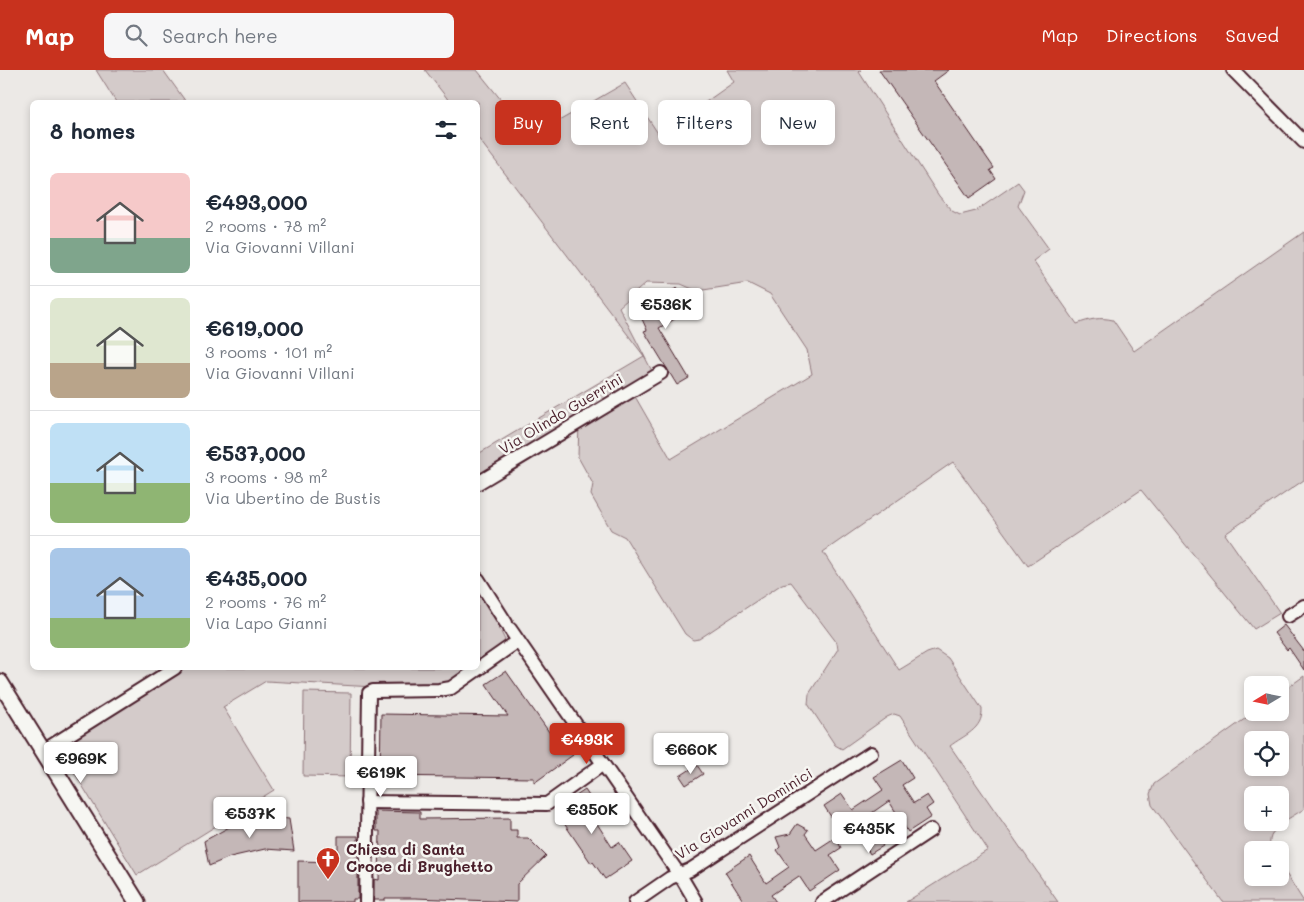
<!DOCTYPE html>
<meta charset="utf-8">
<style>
body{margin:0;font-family:Mali,sans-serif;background:#f6f6f7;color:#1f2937;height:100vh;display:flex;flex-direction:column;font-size:19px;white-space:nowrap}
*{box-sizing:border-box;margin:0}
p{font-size:16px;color:#747a83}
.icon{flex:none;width:28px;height:28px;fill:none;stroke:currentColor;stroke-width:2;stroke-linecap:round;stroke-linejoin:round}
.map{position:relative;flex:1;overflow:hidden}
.sheet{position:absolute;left:30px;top:30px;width:450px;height:570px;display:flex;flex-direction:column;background:#fff;border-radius:8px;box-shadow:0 2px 8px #0003}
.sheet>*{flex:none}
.hud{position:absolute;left:495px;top:30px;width:475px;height:45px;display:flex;gap:10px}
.needle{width:32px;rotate:260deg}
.controls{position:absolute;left:1244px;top:606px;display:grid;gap:10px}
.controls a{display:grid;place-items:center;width:45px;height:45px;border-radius:8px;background:#fff;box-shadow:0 2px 8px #0003;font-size:25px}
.price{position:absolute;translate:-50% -42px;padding:0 11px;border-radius:5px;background:#fff;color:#222;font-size:16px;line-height:32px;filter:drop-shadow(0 1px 2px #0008)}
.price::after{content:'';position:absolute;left:50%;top:30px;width:15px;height:11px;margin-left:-8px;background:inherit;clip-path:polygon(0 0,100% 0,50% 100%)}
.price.selected{background:#c8321e;color:#fff}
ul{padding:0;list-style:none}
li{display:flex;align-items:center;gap:15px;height:125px;padding:0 20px}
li+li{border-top:1px solid #e0e1e3}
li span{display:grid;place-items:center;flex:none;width:140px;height:100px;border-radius:8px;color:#555}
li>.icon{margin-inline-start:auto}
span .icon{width:60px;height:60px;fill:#fffc;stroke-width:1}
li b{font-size:21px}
h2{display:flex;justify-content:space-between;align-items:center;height:60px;padding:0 20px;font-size:21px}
.tag{padding:0 18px;border-radius:8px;background:#fff;box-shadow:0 2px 8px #0003;font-size:18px;line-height:45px}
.tag.selected{background:#c8321e;color:#fff}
header{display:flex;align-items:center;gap:30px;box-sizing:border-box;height:70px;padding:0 25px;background:#c8321e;color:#fff}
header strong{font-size:24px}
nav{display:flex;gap:28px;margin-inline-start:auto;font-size:18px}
.search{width:350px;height:45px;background:#f6f6f7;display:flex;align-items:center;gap:12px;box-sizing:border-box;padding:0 18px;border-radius:8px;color:#747a83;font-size:19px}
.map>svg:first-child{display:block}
.green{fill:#d4cbca;stroke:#8f757a;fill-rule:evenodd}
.building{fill:#c4b7b7;stroke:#4a1f2b}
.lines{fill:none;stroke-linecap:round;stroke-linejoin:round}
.minor-casing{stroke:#4a1f2b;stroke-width:16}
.tertiary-casing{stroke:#4a1f2b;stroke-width:19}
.minor{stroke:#f6f6f2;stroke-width:12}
.tertiary{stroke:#f6f6f2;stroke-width:15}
.labels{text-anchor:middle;stroke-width:5;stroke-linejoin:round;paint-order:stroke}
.street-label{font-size:15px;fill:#4a1f2b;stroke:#f6f6f2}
.poi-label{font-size:15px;font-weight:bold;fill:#4a1f2b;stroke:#f6f6f2;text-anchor:start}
</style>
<header>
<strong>Map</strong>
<div class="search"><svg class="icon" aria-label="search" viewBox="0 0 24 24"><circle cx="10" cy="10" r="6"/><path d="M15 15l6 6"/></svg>Search here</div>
<nav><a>Map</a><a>Directions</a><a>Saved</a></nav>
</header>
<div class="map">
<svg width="1304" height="832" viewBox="0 0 1304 832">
<rect width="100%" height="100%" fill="#ece9e6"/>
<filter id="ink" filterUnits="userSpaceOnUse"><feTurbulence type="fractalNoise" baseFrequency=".02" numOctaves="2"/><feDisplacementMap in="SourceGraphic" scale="10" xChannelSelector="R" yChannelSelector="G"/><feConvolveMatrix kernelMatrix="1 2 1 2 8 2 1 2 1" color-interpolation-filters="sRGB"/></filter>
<g filter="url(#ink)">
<g class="green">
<path d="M96,0H163L186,32H116Z"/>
<path d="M425,0H477L531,67L625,13L659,65L734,12L727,0H861L859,2L939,126L952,141L960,145L976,141L1018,112L1024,120L1018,136L1049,179L1033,191L1077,254C1090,249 1100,247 1113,250L1134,281L1304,162V410L1225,464L1280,543L1254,559L1141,420L1028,496L953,392L823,482L899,600L927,583L936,580L948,588L982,639C983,660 964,665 950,676L1058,832H906L988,780L900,646L894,644L887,647L842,679L835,675L808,634L809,624L838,579L837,573L791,512L782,514L699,569L693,570L685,564L625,467L611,460L591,425L593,414L578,387L579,351L478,408V384L644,286L478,68V32H450ZM646,213L681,214L697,221L748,213L770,224L807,280L812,304L671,389L629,316L652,301L619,237Z"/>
<path d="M478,519L501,555L499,558L505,570L503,577L478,594Z"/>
<path d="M181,598H473L442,618L429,620L266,611L223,637L274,720L137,805L58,676Z"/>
<path d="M1304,606V739C1289,749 1264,759 1271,780H1252V808H1280V794L1304,832H1223L1152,735L1150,724L1154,714L1253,643L1280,642V623ZM1252,670H1280V698H1252ZM1252,725H1280V752H1252Z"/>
<path d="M304,622L351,623L350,707L303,706Z"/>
</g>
<g class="building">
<path d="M879,0H949L934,11L994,98L990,100L996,109L969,128Z"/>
<path d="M611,38L625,58L612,67L599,46Z"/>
<path d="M677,218L690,240L659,258L689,308L677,315L644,261L647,260L642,249L643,245L652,238L649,234Z"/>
<path d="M1284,555L1304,581V600L1289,578L1287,580L1274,563Z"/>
<path d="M506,601L554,669L559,666L573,685L534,713V708L380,706L381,644L508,646L486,614Z"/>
<path d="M902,690L913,708L902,715L914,733L927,725L933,734L926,739L931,747L908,762L889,731L866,747L883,776L870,784L858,764L847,771L824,736L842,724L853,740L883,720L874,707Z"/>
<path d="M697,695L703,704L686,715L680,706Z"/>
<path d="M585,720L603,747L596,752L612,777L619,772L632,791L605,809L593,792L591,793L555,740Z"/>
<path d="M376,741L420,742V749L510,748V760H517V768H528L546,786L517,814V832L415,828H385V830H374V809L379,810L380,761H376Z"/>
<path d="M257,746L289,749L294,781L265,779L230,787L209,796L204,771L240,751L257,748Z"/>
<path d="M797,754L808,760L805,764L816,780L836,767L841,778L830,785L840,800L809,821L799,806L771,825L776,832H744L725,802L749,786L766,813L789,797L777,780L780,777L776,767L790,764Z"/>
<path d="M338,766H358V829H353V832H298V791L338,792Z"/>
</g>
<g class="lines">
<g class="minor-casing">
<g id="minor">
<path d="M1233,0L1304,72"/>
<path d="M478,413L661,303"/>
<path d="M478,509L506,553"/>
<path d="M1288,546L1304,536"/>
<path d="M510,559L683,810L696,832"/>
<path d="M43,681L175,598"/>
<path d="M367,732L547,734L603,694"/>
<path d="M366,832L369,623L373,621L439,620L451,618L518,571"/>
<path d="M635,832L670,808L690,800L871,683"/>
<path d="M822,832L931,760"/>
</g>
</g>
<g class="tertiary-casing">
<path id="tertiary" d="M0,612L137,832"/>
</g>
<use href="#minor" class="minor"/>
<use href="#tertiary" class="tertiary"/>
</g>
</g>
<defs>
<g id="church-pin" transform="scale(1.25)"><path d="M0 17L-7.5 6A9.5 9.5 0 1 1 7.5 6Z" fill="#c8321e" stroke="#f6f6f2"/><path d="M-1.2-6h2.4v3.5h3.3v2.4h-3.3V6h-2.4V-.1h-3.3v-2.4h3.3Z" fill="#fff"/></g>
</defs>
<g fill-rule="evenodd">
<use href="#church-pin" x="328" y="789"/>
</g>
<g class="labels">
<g class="street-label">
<text transform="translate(561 344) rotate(-31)" y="5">Via Olindo Guerrini</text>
<text transform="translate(744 744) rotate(-32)" y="5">Via Giovanni Dominici</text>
</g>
<g class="poi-label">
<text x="346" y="785">Chiesa di Santa<tspan x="346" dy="17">Croce di Brughetto</tspan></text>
</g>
</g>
</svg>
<div class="controls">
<a><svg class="needle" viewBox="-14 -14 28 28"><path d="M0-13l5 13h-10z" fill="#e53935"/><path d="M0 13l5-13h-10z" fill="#747a83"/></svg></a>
<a><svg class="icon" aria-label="locate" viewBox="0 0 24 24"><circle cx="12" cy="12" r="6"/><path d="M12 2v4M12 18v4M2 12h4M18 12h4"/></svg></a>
<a>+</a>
<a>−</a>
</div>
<b class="price" style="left:666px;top:260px">€536K</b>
<b class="price selected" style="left:587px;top:695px">€493K</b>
<b class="price" style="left:691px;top:705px">€660K</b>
<b class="price" style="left:81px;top:714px">€969K</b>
<b class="price" style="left:381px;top:728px">€619K</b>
<b class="price" style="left:592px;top:765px">€350K</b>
<b class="price" style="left:250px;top:769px">€537K</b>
<b class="price" style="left:869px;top:784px">€435K</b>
<div class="hud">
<a class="tag selected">Buy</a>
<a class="tag">Rent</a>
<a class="tag">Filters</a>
<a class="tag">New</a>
</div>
<section class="sheet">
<h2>8 homes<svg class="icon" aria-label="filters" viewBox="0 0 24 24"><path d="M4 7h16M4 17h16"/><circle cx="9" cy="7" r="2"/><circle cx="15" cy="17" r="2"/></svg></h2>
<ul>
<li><span style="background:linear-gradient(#f6c9c9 65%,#7fa58c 0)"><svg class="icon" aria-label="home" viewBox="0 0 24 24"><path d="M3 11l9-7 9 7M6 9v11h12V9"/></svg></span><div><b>€493,000</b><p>2 rooms · 78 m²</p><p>Via Giovanni Villani</p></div></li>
<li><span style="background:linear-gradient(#dfe7d0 65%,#b9a48a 0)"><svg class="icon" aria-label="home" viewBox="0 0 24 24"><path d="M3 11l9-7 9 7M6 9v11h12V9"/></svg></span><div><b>€619,000</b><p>3 rooms · 101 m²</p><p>Via Giovanni Villani</p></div></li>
<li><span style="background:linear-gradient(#bfe0f5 60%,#8fb573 0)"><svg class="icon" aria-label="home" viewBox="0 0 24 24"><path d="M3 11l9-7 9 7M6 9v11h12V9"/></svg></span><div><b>€537,000</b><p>3 rooms · 98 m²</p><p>Via Ubertino de Bustis</p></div></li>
<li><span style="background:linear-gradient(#a9c7e8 70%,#8fb573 0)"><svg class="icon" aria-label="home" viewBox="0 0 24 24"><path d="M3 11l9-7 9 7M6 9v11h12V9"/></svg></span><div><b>€435,000</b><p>2 rooms · 76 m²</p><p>Via Lapo Gianni</p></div></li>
</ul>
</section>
</div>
